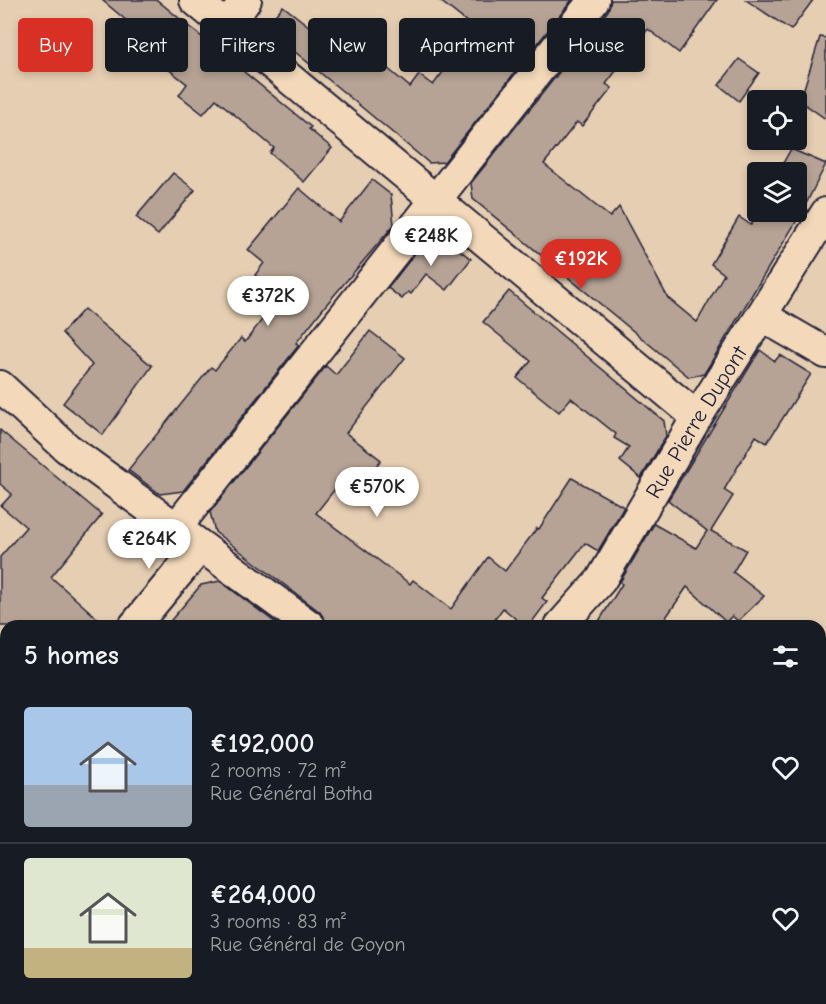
<!DOCTYPE html>
<meta charset="utf-8">
<style>
body{margin:0;font-family:"Comic Neue",sans-serif;background:#242831;color:#f1f3f6;height:100vh;display:flex;flex-direction:column;font-size:22px;white-space:nowrap}
*{box-sizing:border-box;margin:0}
p{font-size:20px;color:#9ea1a6}
.icon{flex:none;width:33px;height:33px;fill:none;stroke:currentColor;stroke-width:2;stroke-linecap:round;stroke-linejoin:round}
.map{position:relative;flex:1;overflow:hidden}
.details{position:absolute;left:0px;top:620px;width:826px;height:386px;display:flex;flex-direction:column;background:#171b24;border-radius:18px 18px 0 0;box-shadow:0 3px 9px #0003}
.details>*{flex:none}
.top-card{position:absolute;left:18px;top:18px;width:790px;height:54px;display:flex;gap:12px}
.tools{position:absolute;left:747px;top:90px;display:grid;gap:12px}
.tools a{display:grid;place-items:center;width:60px;height:60px;border-radius:6px;background:#171b24;box-shadow:0 3px 9px #0003;font-size:30px}
.price{position:absolute;translate:-50% -51px;padding:0 14px;border-radius:21px;background:#fff;color:#222;font-size:20px;line-height:39px;filter:drop-shadow(0 2px 3px #0008)}
.price::after{content:'';position:absolute;left:50%;top:36px;width:18px;height:14px;margin-left:-9px;background:inherit;clip-path:polygon(0 0,100% 0,50% 100%)}
.price.on{background:#d93025;color:#fff}
ul{padding:0;list-style:none}
li{display:flex;align-items:center;gap:18px;height:150px;padding:0 24px}
li+li{border-top:2px solid #363941}
li span{display:grid;place-items:center;flex:none;width:168px;height:120px;border-radius:6px;color:#555}
li>.icon{margin-inline-start:auto}
span .icon{width:72px;height:72px;fill:#fffc;stroke-width:1}
li b{font-size:26px}
h2{display:flex;justify-content:space-between;align-items:center;height:72px;padding:0 24px;font-size:26px}
.chip{padding:0 21px;border-radius:6px;background:#171b24;box-shadow:0 3px 9px #0003;font-size:21px;line-height:54px}
.chip.on{background:#d93025;color:#fff}
.map>svg:first-child{display:block}
.building{fill:#b6a395;stroke:#22223b;stroke-width:1.5}
.lines{fill:none;stroke-linecap:round;stroke-linejoin:round}
.street-casing{stroke:#22223b;stroke-width:34}
.street{stroke:#f3d9ba;stroke-width:30}
.labels{text-anchor:middle;stroke-width:4.5;stroke-linejoin:round;paint-order:stroke}
.street-label{font-size:22px;fill:#22223b;stroke:#f3d9ba}
</style>
<div class="map">
<svg width="826" height="1004" viewBox="0 0 826 1004">
<rect width="100%" height="100%" fill="#e6ceb2"/>
<filter id="ink" filterUnits="userSpaceOnUse"><feTurbulence type="fractalNoise" baseFrequency=".0167" numOctaves="2"/><feDisplacementMap in="SourceGraphic" scale="12" xChannelSelector="R" yChannelSelector="G"/><feConvolveMatrix kernelMatrix="1 2 1 2 8 2 1 2 1" color-interpolation-filters="sRGB"/></filter>
<g filter="url(#ink)">
<g class="building">
<path d="M102,0H157L311,127L309,129L332,148L304,182L270,153L274,148L216,99L203,114L179,95L187,84L158,61L165,53Z"/>
<path d="M439,0H572L444,162L429,163L265,27L283,6L333,45L341,35L356,47L358,44L410,87L419,75L433,85L463,46L455,40L468,23Z"/>
<path d="M611,0H717L679,53L648,29L606,84L612,88L582,126L577,122L544,164L610,217L619,207L668,298L697,322L724,274L711,264L739,217L751,225L758,212H796V172H778L791,149L826,164L802,212L704,374L689,377L473,199L471,183L608,11Z"/>
<path d="M746,0H813L791,30Z"/>
<path d="M820,37L826,38V119L800,101Z"/>
<path d="M739,59L759,73L739,101L719,85Z"/>
<path d="M173,173L195,190L158,235L136,217Z"/>
<path d="M372,180L391,195L394,225L325,306L296,343L299,345L183,491L160,494L128,470L211,367L215,370L241,338L245,342L281,295L255,275L264,263L248,250L299,188L339,222Z"/>
<path d="M444,238L471,259L447,290L426,274L411,294L408,292L402,299L388,288L423,243Z"/>
<path d="M509,291L664,421L666,436L641,478L620,461L629,447L614,438L616,434L571,398L559,412L517,378L531,361L483,322Z"/>
<path d="M84,309L152,366L103,435L63,403L92,365L62,333Z"/>
<path d="M370,331L405,358L346,433L381,460L360,486L346,475L316,513L410,584L413,580L451,609L488,557L505,571L537,528L539,529L572,478L624,507L598,551L585,543L542,598L547,602L529,626H524L503,608L490,626H327L320,612L215,532L210,512L326,366L336,375Z"/>
<path d="M760,350L775,361L780,355L811,374L767,443L756,436L724,490L733,496L711,531L746,550L733,572L764,596L738,621L732,616L726,622L687,587L660,626H596L622,584L620,582L654,524L696,548L707,531L668,500Z"/>
<path d="M0,430L102,515L51,577L106,626H0V557L26,527L1,506L12,494L0,484Z"/>
<path d="M220,581L280,626H166L201,585Z"/>
</g>
<g class="lines">
<g class="street-casing">
<g id="street">
<path d="M195,0L697,417"/>
<path d="M227,27L246,0"/>
<path d="M762,316L826,353"/>
<path d="M0,386L67,448L310,626"/>
<path d="M176,528L594,0"/>
<path d="M134,626L200,547"/>
<path id="s1" d="M560,626L601,580L697,417L826,213"/>
<path d="M0,788L6,780"/>
<path d="M256,999L261,1004"/>
<path d="M716,999L723,1004"/>
<path d="M620,1004L625,999"/>
</g>
</g>
<use href="#street" class="street"/>
</g>
</g>
<g class="labels">
<g class="street-label">
<text dy="8" stroke="none"><textPath href="#s1" startOffset="246">Rue Pierre Dupont</textPath></text>
</g>
</g>
</svg>
<div class="tools">
<a><svg class="icon" aria-label="locate" viewBox="0 0 24 24"><circle cx="12" cy="12" r="6"/><path d="M12 2v4M12 18v4M2 12h4M18 12h4"/></svg></a>
<a><svg class="icon" aria-label="layers" viewBox="0 0 24 24"><path d="M12 4l9 5-9 5-9-5zM3 14l9 5 9-5"/></svg></a>
</div>
<b class="price" style="left:431px;top:267px">€248K</b>
<b class="price on" style="left:581px;top:290px">€192K</b>
<b class="price" style="left:268px;top:327px">€372K</b>
<b class="price" style="left:377px;top:518px">€570K</b>
<b class="price" style="left:149px;top:570px">€264K</b>
<div class="top-card">
<a class="chip on">Buy</a>
<a class="chip">Rent</a>
<a class="chip">Filters</a>
<a class="chip">New</a>
<a class="chip">Apartment</a>
<a class="chip">House</a>
</div>
<section class="details">
<h2>5 homes<svg class="icon" aria-label="filters" viewBox="0 0 24 24"><path d="M4 7h16M4 17h16"/><circle cx="9" cy="7" r="2"/><circle cx="15" cy="17" r="2"/></svg></h2>
<ul>
<li><span style="background:linear-gradient(#a9c7e8 65%,#9aa5b1 0)"><svg class="icon" aria-label="home" viewBox="0 0 24 24"><path d="M3 11l9-7 9 7M6 9v11h12V9"/></svg></span><div><b>€192,000</b><p>2 rooms · 72 m²</p><p>Rue Général Botha</p></div><svg class="icon" aria-label="heart" viewBox="0 0 24 24"><path d="M12 20l-8-8c-3-5 5-10 8-4 3-6 11-1 8 4z"/></svg></li>
<li><span style="background:linear-gradient(#dfe7d0 75%,#c2b280 0)"><svg class="icon" aria-label="home" viewBox="0 0 24 24"><path d="M3 11l9-7 9 7M6 9v11h12V9"/></svg></span><div><b>€264,000</b><p>3 rooms · 83 m²</p><p>Rue Général de Goyon</p></div><svg class="icon" aria-label="heart" viewBox="0 0 24 24"><path d="M12 20l-8-8c-3-5 5-10 8-4 3-6 11-1 8 4z"/></svg></li>
</ul>
</section>
</div>
